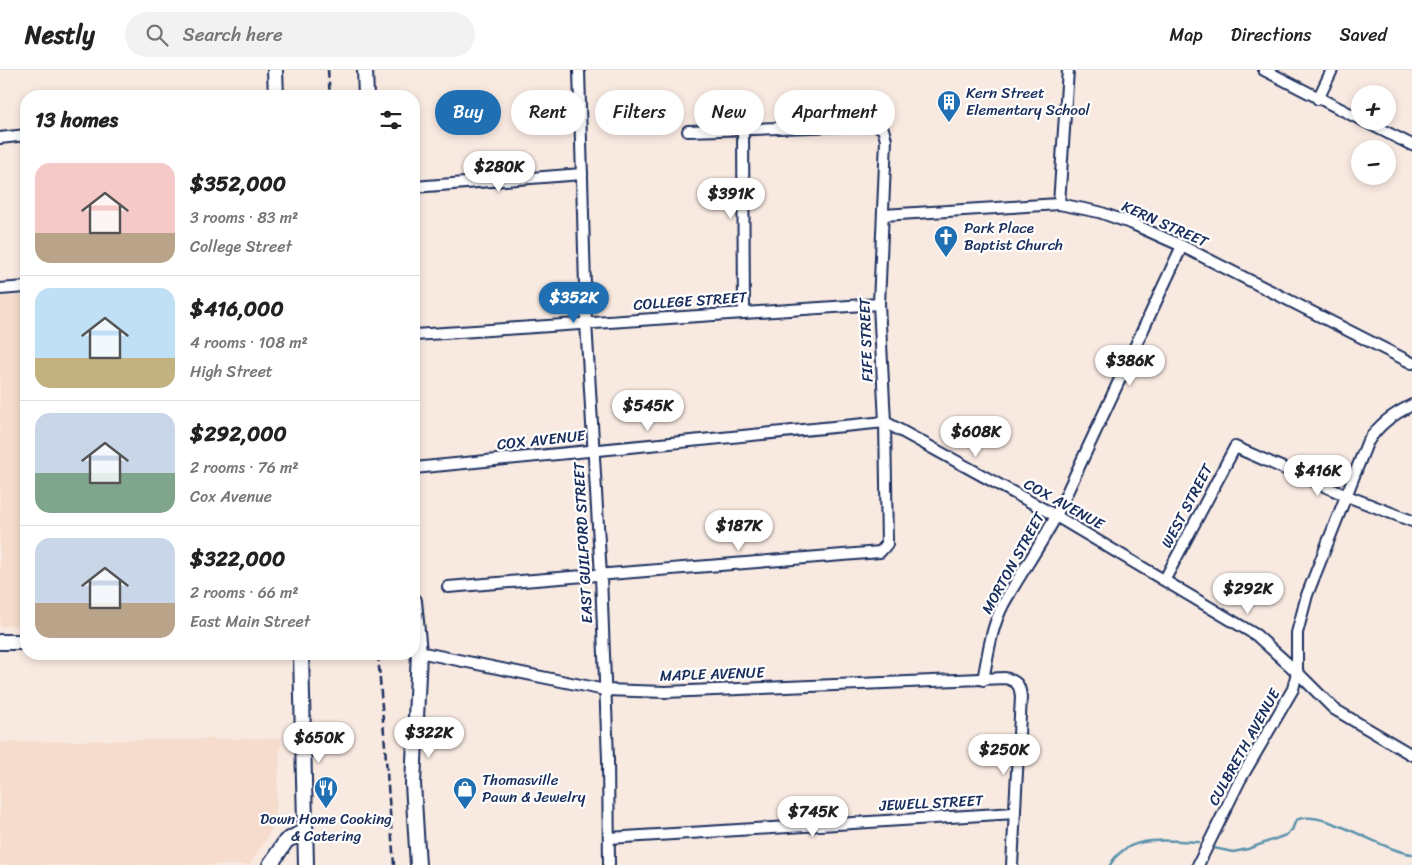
<!DOCTYPE html>
<meta charset="utf-8">
<style>
body{margin:0;font-family:Sriracha,sans-serif;background:#f2f2f2;color:#222;height:100vh;display:flex;flex-direction:column;font-size:19px;white-space:nowrap}
*{box-sizing:border-box;margin:0}
p{font-size:16px;color:#767676}
.icon{flex:none;width:28px;height:28px;fill:none;stroke:currentColor;stroke-width:2;stroke-linecap:round;stroke-linejoin:round}
.map{position:relative;flex:1;overflow:hidden}
.panel{position:absolute;left:20px;top:20px;width:400px;height:570px;display:flex;flex-direction:column;background:#fff;border-radius:20px;box-shadow:0 2px 8px #0003}
.panel>*{flex:none}
.top-card{position:absolute;left:435px;top:20px;width:475px;height:45px;display:flex;gap:10px}
.tools{position:absolute;left:1351px;top:15px;display:grid;gap:10px}
.tools a{display:grid;place-items:center;width:45px;height:45px;border-radius:50%;background:#fff;box-shadow:0 2px 8px #0003;font-size:25px}
.price{position:absolute;translate:-50% -42px;padding:0 11px;border-radius:18px;background:#fff;color:#222;font-size:16px;line-height:32px;filter:drop-shadow(0 1px 2px #0008)}
.price::after{content:'';position:absolute;left:50%;top:30px;width:15px;height:11px;margin-left:-8px;background:inherit;clip-path:polygon(0 0,100% 0,50% 100%)}
.price.active{background:#1f6fb2;color:#fff}
ul{padding:0;list-style:none}
li{display:flex;align-items:center;gap:15px;height:125px;padding:0 15px}
li+li{border-top:1px solid #e0e0e0}
li span{display:grid;place-items:center;flex:none;width:140px;height:100px;border-radius:15px;color:#555}
li>.icon{margin-inline-start:auto}
span .icon{width:60px;height:60px;fill:#fffc;stroke-width:1}
li b{font-size:21px}
h2{display:flex;justify-content:space-between;align-items:center;height:60px;padding:0 15px;font-size:21px}
.tag{padding:0 18px;border-radius:22px;background:#fff;box-shadow:0 2px 8px #0003;font-size:18px;line-height:45px}
.tag.active{background:#1f6fb2;color:#fff}
header{display:flex;align-items:center;gap:30px;box-sizing:border-box;height:70px;padding:0 25px;background:#fff;border-bottom:1px solid #e0e0e0}
header strong{font-size:24px}
nav{display:flex;gap:28px;margin-inline-start:auto;font-size:18px}
.search{width:350px;height:45px;background:#f2f2f2;display:flex;align-items:center;gap:12px;box-sizing:border-box;padding:0 18px;border-radius:28px;color:#767676;font-size:19px}
.map>svg:first-child{display:block}
.built{fill:#f5dccc}
.lines{fill:none;stroke-linecap:round;stroke-linejoin:round}
.stream{stroke:#5b92ad;stroke-width:2.5}
.street-casing{stroke:#1b2f5e;stroke-width:14}
.secondary-casing{stroke:#1b2f5e;stroke-width:18}
.street{stroke:#fff;stroke-width:10}
.secondary{stroke:#fff;stroke-width:14}
.rail{stroke:#1b2f5e;stroke-width:2.5;stroke-dasharray:8 4;stroke-linecap:butt}
.labels{text-anchor:middle;stroke-width:4.5;stroke-linejoin:round;paint-order:stroke}
.poi-label{font-size:15px;fill:#1b2f5e;stroke:#fff;text-anchor:start}
.street-label{font-size:15px;fill:#1b2f5e;stroke:#fff}
</style>
<header>
<strong>Nestly</strong>
<div class="search"><svg class="icon" aria-label="search" viewBox="0 0 24 24"><circle cx="10" cy="10" r="6"/><path d="M15 15l6 6"/></svg>Search here</div>
<nav><a>Map</a><a>Directions</a><a>Saved</a></nav>
</header>
<div class="map">
<svg width="1412" height="795" viewBox="0 0 1412 795">
<rect width="100%" height="100%" fill="#f9eae1"/>
<filter id="ink" filterUnits="userSpaceOnUse"><feTurbulence type="fractalNoise" baseFrequency=".02" numOctaves="2"/><feDisplacementMap in="SourceGraphic" scale="10" xChannelSelector="R" yChannelSelector="G"/><feConvolveMatrix kernelMatrix="1 2 1 2 8 2 1 2 1" color-interpolation-filters="sRGB"/></filter>
<g filter="url(#ink)">
<g class="built">
<path d="M26,225V555L0,556V227Z"/>
<path d="M281,668L275,754L250,795H0V672Z"/>
</g>
<g class="lines">
<g class="stream">
<path d="M1214,778L1233,782L1248,779L1286,765L1292,760L1296,750C1322,737 1381,781 1412,784"/>
<path d="M1110,795C1128,763 1167,771 1199,772"/>
</g>
<g class="street-casing">
<g id="street">
<path d="M579,0L586,252L601,506L608,689L609,795"/>
<path d="M1264,0L1360,49"/>
<path d="M1318,29L1332,0"/>
<path d="M1364,51L1412,75"/>
<path d="M743,58L744,242"/>
<path d="M0,68L26,65"/>
<path d="M414,117L582,104"/>
<path d="M1059,134L1068,0"/>
<path d="M883,145L1059,134L1099,142L1133,154L1182,176L1412,293"/>
<path d="M0,219L26,217"/>
<path d="M414,265L879,234"/>
<path d="M414,398L885,352L1056,446L1256,565L1297,602L1334,639L1412,685"/>
<path d="M1165,509L1235,377L1347,426L1412,451"/>
<path d="M448,517L880,482L887,474L885,352L879,234L886,70L883,59L876,55L688,61"/>
<path d="M414,581L605,620L665,622L1005,608C1017,611 1020,615 1021,627L1012,795"/>
<path d="M983,610C988,585 991,558 1003,535C1019,505 1040,477 1056,446L1182,176"/>
<path d="M609,768L1015,743"/>
<path d="M1198,795L1240,710L1293,619L1297,602V563L1307,525L1367,373C1379,354 1392,345 1412,335"/>
</g>
</g>
<g class="secondary-casing">
<g id="secondary">
<path d="M275,0L276,26"/>
<path d="M365,0L366,26"/>
<path d="M414,531L419,582L413,714L418,795"/>
<path d="M0,572H26"/>
<path d="M301,584L306,795"/>
<path d="M270,795L286,771L304,761"/>
</g>
</g>
<use href="#street" class="street"/>
<use href="#secondary" class="secondary"/>
<g class="rail">
<path d="M328,0L330,26"/>
<path d="M378,584L394,795"/>
</g>
</g>
</g>
<defs>
<g id="building-pin" transform="scale(1.25)"><path d="M0 17L-7.5 6A9.5 9.5 0 1 1 7.5 6Z" fill="#1f6fb2" stroke="#fff"/><path d="M-4-6H4V6H1V3H-1V6H-4ZM-2.5-4.3h1.7v1.8h-1.7ZM.8-4.3h1.7v1.8H.8ZM-2.5-1h1.7V.8h-1.7ZM.8-1h1.7V.8H.8Z" fill="#fff"/></g>
<g id="church-pin" transform="scale(1.25)"><path d="M0 17L-7.5 6A9.5 9.5 0 1 1 7.5 6Z" fill="#1f6fb2" stroke="#fff"/><path d="M-1.2-6h2.4v3.5h3.3v2.4h-3.3V6h-2.4V-.1h-3.3v-2.4h3.3Z" fill="#fff"/></g>
<g id="restaurant-pin" transform="scale(1.25)"><path d="M0 17L-7.5 6A9.5 9.5 0 1 1 7.5 6Z" fill="#1f6fb2" stroke="#fff"/><path d="M-5-6h1v4h1v-4h1v4h1v-4h1v5L-1.5 .5V6h-2V.5L-5-1ZM5-6V6H3V1.5H1.5Q1.5-4 5-6Z" fill="#fff"/></g>
<g id="shop-pin" transform="scale(1.25)"><path d="M0 17L-7.5 6A9.5 9.5 0 1 1 7.5 6Z" fill="#1f6fb2" stroke="#fff"/><path d="M-5-2.5h2.3a2.7 3.5 0 0 1 5.4 0H5L5.5 6h-11ZM-1.5-2.5h3a1.5 2.3 0 0 0-3 0Z" fill="#fff"/></g>
</defs>
<g fill-rule="evenodd">
<use href="#building-pin" x="949" y="32"/>
<use href="#church-pin" x="946" y="167"/>
<use href="#restaurant-pin" x="326" y="718"/>
<use href="#shop-pin" x="465" y="719"/>
</g>
<g class="labels">
<g class="poi-label">
<text x="966" y="28">Kern Street<tspan x="966" dy="17">Elementary School</tspan></text>
<text x="964" y="163">Park Place<tspan x="964" dy="17">Baptist Church</tspan></text>
<text x="482" y="715">Thomasville<tspan x="482" dy="17">Pawn &amp; Jewelry</tspan></text>
<text x="326" y="754" text-anchor="middle">Down Home Cooking<tspan x="326" dy="17">&amp; Catering</tspan></text>
</g>
<g class="street-label">
<text transform="translate(1165 154) rotate(24)" y="5">KERN STREET</text>
<text transform="translate(690 231) rotate(-4)" y="5">COLLEGE STREET</text>
<text transform="translate(866 270) rotate(-92)" y="5">FIFE STREET</text>
<text transform="translate(541 370) rotate(-6)" y="5">COX AVENUE</text>
<text transform="translate(1064 434) rotate(29)" y="5">COX AVENUE</text>
<text transform="translate(1187 436) rotate(-62)" y="5">WEST STREET</text>
<text transform="translate(583 473) rotate(-93)" y="5">EAST GUILFORD STREET</text>
<text transform="translate(1013 493) rotate(-61)" y="5">MORTON STREET</text>
<text transform="translate(712 604) rotate(-2)" y="5">MAPLE AVENUE</text>
<text transform="translate(1244 677) rotate(-61)" y="5">CULBRETH AVENUE</text>
<text transform="translate(931 733) rotate(-3)" y="5">JEWELL STREET</text>
</g>
</g>
</svg>
<div class="tools">
<a>+</a>
<a>−</a>
</div>
<b class="price" style="left:499px;top:123px">$280K</b>
<b class="price" style="left:731px;top:150px">$391K</b>
<b class="price active" style="left:574px;top:254px">$352K</b>
<b class="price" style="left:1130px;top:317px">$386K</b>
<b class="price" style="left:648px;top:362px">$545K</b>
<b class="price" style="left:976px;top:388px">$608K</b>
<b class="price" style="left:1318px;top:427px">$416K</b>
<b class="price" style="left:739px;top:482px">$187K</b>
<b class="price" style="left:1248px;top:545px">$292K</b>
<b class="price" style="left:429px;top:689px">$322K</b>
<b class="price" style="left:319px;top:694px">$650K</b>
<b class="price" style="left:1004px;top:706px">$250K</b>
<b class="price" style="left:813px;top:768px">$745K</b>
<div class="top-card">
<a class="tag active">Buy</a>
<a class="tag">Rent</a>
<a class="tag">Filters</a>
<a class="tag">New</a>
<a class="tag">Apartment</a>
</div>
<section class="panel">
<h2>13 homes<svg class="icon" aria-label="filters" viewBox="0 0 24 24"><path d="M4 7h16M4 17h16"/><circle cx="9" cy="7" r="2"/><circle cx="15" cy="17" r="2"/></svg></h2>
<ul>
<li><span style="background:linear-gradient(#f6c9c9 70%,#b9a48a 0)"><svg class="icon" aria-label="home" viewBox="0 0 24 24"><path d="M3 11l9-7 9 7M6 9v11h12V9"/></svg></span><div><b>$352,000</b><p>3 rooms · 83 m²</p><p>College Street</p></div></li>
<li><span style="background:linear-gradient(#bfe0f5 70%,#c2b280 0)"><svg class="icon" aria-label="home" viewBox="0 0 24 24"><path d="M3 11l9-7 9 7M6 9v11h12V9"/></svg></span><div><b>$416,000</b><p>4 rooms · 108 m²</p><p>High Street</p></div></li>
<li><span style="background:linear-gradient(#c9d6e8 60%,#7fa58c 0)"><svg class="icon" aria-label="home" viewBox="0 0 24 24"><path d="M3 11l9-7 9 7M6 9v11h12V9"/></svg></span><div><b>$292,000</b><p>2 rooms · 76 m²</p><p>Cox Avenue</p></div></li>
<li><span style="background:linear-gradient(#c9d6e8 65%,#b9a48a 0)"><svg class="icon" aria-label="home" viewBox="0 0 24 24"><path d="M3 11l9-7 9 7M6 9v11h12V9"/></svg></span><div><b>$322,000</b><p>2 rooms · 66 m²</p><p>East Main Street</p></div></li>
</ul>
</section>
</div>
